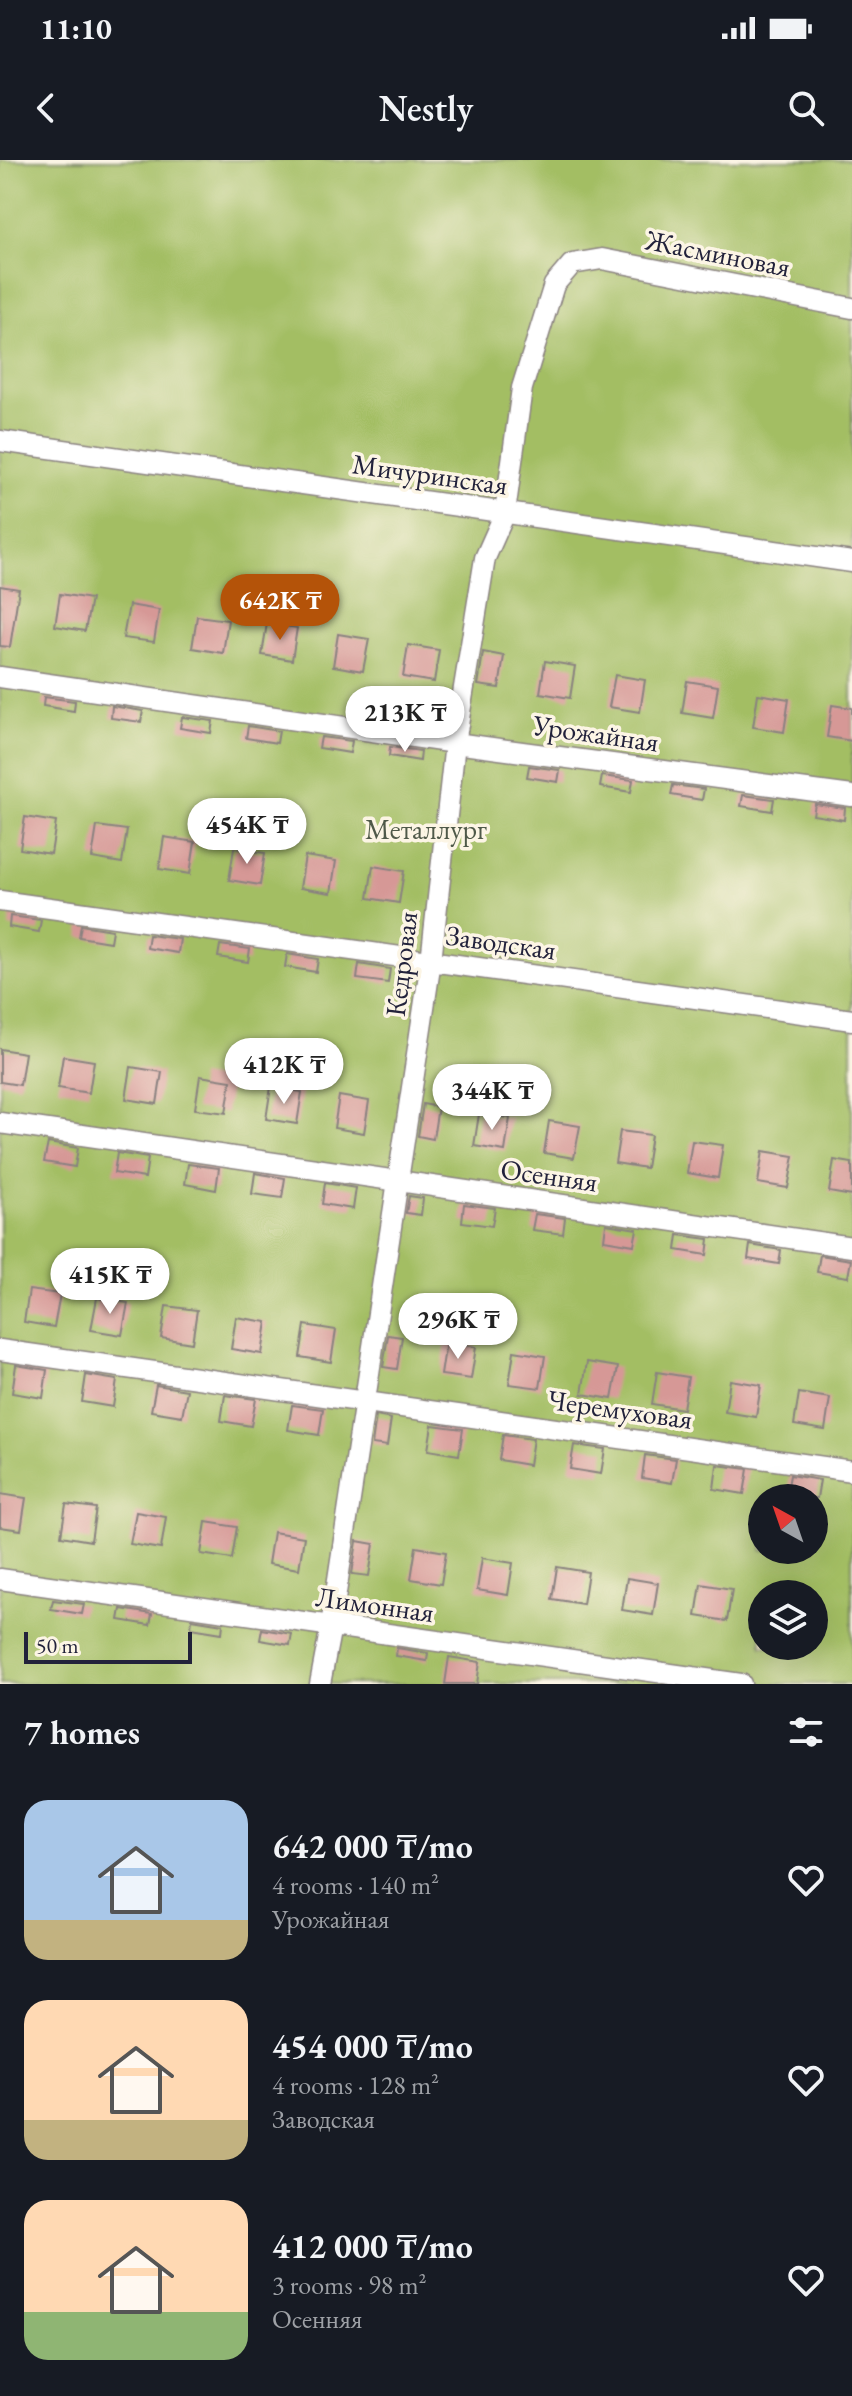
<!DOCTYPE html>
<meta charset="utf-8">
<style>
body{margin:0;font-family:"EB Garamond",serif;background:#242831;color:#f1f3f6;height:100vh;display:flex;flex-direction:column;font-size:30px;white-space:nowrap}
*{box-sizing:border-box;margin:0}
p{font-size:26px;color:#9ea1a6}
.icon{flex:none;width:44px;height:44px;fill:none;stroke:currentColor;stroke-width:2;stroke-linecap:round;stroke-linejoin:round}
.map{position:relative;height:1524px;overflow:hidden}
.sheet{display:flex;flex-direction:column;background:#171b24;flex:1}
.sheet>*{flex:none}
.needle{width:52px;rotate:320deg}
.fabs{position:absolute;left:748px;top:1324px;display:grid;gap:16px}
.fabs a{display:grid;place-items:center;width:80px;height:80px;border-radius:50%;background:#171b24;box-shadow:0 8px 32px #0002;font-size:40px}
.scale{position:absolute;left:24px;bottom:20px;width:168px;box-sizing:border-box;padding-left:8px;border:4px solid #22223b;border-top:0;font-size:22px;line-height:28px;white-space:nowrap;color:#22223b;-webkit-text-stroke:6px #fcf5e5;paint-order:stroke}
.price{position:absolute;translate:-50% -68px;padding:0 18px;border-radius:28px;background:#fff;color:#222;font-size:26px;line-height:52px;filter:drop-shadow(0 2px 4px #0008)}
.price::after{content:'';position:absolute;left:50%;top:48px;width:24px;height:18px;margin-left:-12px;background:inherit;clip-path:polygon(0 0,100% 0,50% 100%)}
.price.current{background:#b45309;color:#fff}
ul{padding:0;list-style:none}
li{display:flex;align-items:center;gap:24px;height:200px;padding:0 24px}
li span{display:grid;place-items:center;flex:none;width:224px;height:160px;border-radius:24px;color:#555}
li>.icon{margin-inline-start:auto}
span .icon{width:96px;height:96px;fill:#fffc;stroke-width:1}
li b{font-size:34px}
h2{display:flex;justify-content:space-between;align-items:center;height:96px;padding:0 24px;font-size:34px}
.status{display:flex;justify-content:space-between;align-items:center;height:56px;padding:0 40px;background:#171b24;direction:ltr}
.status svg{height:22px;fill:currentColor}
header{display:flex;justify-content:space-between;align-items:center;height:104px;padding:0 24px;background:#171b24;font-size:36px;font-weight:600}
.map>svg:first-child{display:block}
.green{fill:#a3be64;stroke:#627050;stroke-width:2;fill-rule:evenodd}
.building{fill:#d69896}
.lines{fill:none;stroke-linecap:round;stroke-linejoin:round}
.minor-casing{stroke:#8a8280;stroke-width:23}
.minor{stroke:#fff;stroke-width:20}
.labels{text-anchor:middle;stroke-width:7;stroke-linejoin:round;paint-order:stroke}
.street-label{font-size:28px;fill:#22223b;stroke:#fcf5e5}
.park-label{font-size:28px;fill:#4f5949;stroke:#fcf5e5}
</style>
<div class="status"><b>11:10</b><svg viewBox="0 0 49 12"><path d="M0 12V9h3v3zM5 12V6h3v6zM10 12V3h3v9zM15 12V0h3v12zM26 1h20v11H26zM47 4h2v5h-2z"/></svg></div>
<header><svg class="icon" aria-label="back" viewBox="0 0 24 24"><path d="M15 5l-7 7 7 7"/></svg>Nestly<svg class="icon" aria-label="search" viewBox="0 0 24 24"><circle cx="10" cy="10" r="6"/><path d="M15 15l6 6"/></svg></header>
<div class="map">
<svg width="852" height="1524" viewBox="0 0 852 1524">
<rect width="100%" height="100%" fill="#fcf5e5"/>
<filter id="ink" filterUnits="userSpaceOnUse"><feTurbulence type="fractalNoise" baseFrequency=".0125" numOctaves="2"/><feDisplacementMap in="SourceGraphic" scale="16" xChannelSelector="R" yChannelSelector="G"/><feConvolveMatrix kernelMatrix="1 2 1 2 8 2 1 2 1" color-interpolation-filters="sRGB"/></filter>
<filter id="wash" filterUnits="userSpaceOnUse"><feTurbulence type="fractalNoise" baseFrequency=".006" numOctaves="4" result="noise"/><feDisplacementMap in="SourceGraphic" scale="32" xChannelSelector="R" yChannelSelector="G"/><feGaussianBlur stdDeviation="1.8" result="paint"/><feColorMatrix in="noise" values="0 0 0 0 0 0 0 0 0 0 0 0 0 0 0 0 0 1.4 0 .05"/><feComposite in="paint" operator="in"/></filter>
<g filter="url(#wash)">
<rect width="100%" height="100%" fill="#f1e3c5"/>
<path class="green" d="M0,0H852V1524H0ZM762,1338H814V1390H762ZM762,1434H814V1486H762Z"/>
<g id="blocks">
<g class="building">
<path d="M0,426L19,429L10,487L0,486Z"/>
<path d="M60,434L91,439L85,471L55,466Z"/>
<path d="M129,445L159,450L154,482L123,478Z"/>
<path d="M197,456L228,460L223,493L192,488Z"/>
<path d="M267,463L297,468L292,500L262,495Z"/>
<path d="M338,474L369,479L363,511L333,506Z"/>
<path d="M408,485L439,490L434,522L403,517Z"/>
<path d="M483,492L504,496L499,528L478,525Z"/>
<path d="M545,501L575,506L570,538L540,533Z"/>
<path d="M615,515L645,520L640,552L609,547Z"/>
<path d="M687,521L718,526L713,558L682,553Z"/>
<path d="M758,534L789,539L784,572L753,567Z"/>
<path d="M44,537L75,541L74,551L43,546Z"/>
<path d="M832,545L852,548V581L827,577Z"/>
<path d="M112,546L143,551L141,562L111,558Z"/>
<path d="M182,557L213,561L211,573L180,568Z"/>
<path d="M248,566L279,571L277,583L246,578Z"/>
<path d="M321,577L352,581L350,593L319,588Z"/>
<path d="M390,587L421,591L420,601L389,596Z"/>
<path d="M529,606L560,610L558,622L527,617Z"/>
<path d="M602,616L633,620L631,632L600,627Z"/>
<path d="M673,625L704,629L702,640L671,635Z"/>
<path d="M743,635L774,639L772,651L741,646Z"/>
<path d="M815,644L845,648L844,660L813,655Z"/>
<path d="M25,657L56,662L51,694L20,689Z"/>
<path d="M97,666L127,670L122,703L92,698Z"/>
<path d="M164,677L195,682L190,714L159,709Z"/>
<path d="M234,688L265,693L260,725L229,720Z"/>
<path d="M305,696L336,701L331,733L300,728Z"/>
<path d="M373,706L404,711L399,743L368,738Z"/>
<path d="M10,756L41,760L39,772L9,767Z"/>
<path d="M81,765L112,770L110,782L79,777Z"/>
<path d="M149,775L180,779L178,793L147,788Z"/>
<path d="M220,785L250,789L248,802L218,797Z"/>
<path d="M287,794L318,799L316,812L285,807Z"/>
<path d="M359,804L390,809L388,823L357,819Z"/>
<path d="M0,889L25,893L20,925L0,922Z"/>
<path d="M63,896L94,901L89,933L58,928Z"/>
<path d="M131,907L162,912L157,944L126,939Z"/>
<path d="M200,916L231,921L226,953L195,949Z"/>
<path d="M271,927L302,932L297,964L266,959Z"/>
<path d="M339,936L369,941L364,973L334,968Z"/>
<path d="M423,944L438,947L433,979L418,976Z"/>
<path d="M479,954L510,958L505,991L474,986Z"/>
<path d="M549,961L580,966L574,998L544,993Z"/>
<path d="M620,971L651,975L646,1008L615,1003Z"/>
<path d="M692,981L723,985L718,1018L687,1013Z"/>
<path d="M48,983L78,988L75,1007L44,1002Z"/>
<path d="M763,991L794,996L788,1028L758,1023Z"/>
<path d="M117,993L148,998L145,1018L114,1013Z"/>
<path d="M834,1000L852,1003V1036L829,1032Z"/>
<path d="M188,1004L219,1008L216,1030L185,1024Z"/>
<path d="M255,1013L285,1018L282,1038L252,1034Z"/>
<path d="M325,1023L356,1028L353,1049L322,1044Z"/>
<path d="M409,1036L423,1038L421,1055L406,1053Z"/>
<path d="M464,1044L495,1048L492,1066L462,1062Z"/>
<path d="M535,1054L565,1058L563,1074L532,1070Z"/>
<path d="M606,1064L637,1069L634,1085L604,1080Z"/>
<path d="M678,1075L709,1079L707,1095L676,1090Z"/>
<path d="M750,1085L781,1090L779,1104L748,1099Z"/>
<path d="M820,1095L851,1100L848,1117L817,1112Z"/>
<path d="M29,1130L60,1134L54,1167L24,1162Z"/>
<path d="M97,1138L128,1143L122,1175L91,1170Z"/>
<path d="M166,1146L197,1150L192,1183L161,1178Z"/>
<path d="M236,1157L267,1162L262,1194L231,1189Z"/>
<path d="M305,1165L336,1170L331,1202L300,1197Z"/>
<path d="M388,1175L402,1177L397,1209L383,1207Z"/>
<path d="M446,1182L476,1187L471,1219L441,1215Z"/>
<path d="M514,1191L545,1196L540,1228L509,1224Z"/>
<path d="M587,1202L618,1207L612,1239L582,1234Z"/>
<path d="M16,1205L47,1210L43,1238L12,1233Z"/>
<path d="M657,1212L688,1217L683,1249L652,1244Z"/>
<path d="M86,1215L117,1220L113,1247L82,1242Z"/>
<path d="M730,1220L761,1225L756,1257L725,1252Z"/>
<path d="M156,1225L187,1230L182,1256L151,1251Z"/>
<path d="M799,1233L830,1238L825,1270L794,1265Z"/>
<path d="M225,1235L256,1239L251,1266L221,1261Z"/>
<path d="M292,1245L323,1249L319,1275L288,1270Z"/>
<path d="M376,1256L391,1259L387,1286L372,1284Z"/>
<path d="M432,1265L463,1269L459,1295L428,1290Z"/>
<path d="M503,1275L533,1279L529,1305L499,1300Z"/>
<path d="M574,1285L605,1289L601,1314L570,1309Z"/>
<path d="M645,1295L676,1299L672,1323L642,1318Z"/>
<path d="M717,1305L748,1309L744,1334L714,1329Z"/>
<path d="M790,1315L820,1320L817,1338H786Z"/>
<path d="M0,1334L26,1338L21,1370L0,1367Z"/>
<path d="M66,1344L96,1348L91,1381L61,1376Z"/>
<path d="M136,1352L166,1357L161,1389L130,1384Z"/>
<path d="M206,1362L237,1367L232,1399L201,1394Z"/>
<path d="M273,1372L304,1377L299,1409L268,1404Z"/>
<path d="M357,1381L374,1384L369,1416L352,1414Z"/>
<path d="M416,1387L446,1392L441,1424L411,1419Z"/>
<path d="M482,1398L513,1403L508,1435L477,1430Z"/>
<path d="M557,1407L588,1412L583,1444L552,1439Z"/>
<path d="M627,1418L658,1423L653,1455L622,1450Z"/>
<path d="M701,1424L732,1429L727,1461L696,1456Z"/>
<path d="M53,1440L84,1444L82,1454L51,1449Z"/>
<path d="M121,1449L152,1454L150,1465L119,1460Z"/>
<path d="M192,1459L223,1464L222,1473L191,1468Z"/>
<path d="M262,1469L292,1474L290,1485L260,1480Z"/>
<path d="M397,1488L428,1493L427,1501L396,1496Z"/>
<path d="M449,1497L480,1502L477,1524H445Z"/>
</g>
</g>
</g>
<g filter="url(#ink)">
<use href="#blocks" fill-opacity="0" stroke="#8a8280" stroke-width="2"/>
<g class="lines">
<g class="minor-casing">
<g id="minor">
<path d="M0,281L852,402"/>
<path d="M0,517L455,583L852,636"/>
<path d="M0,741L852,860"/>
<path d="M0,963L852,1087"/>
<path d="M0,1190L852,1311"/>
<path d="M0,1419L741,1524"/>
<path d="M320,1524L331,1466L431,801L455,583L485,398L505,353L522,228L554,125L572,104L602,99L852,148"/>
</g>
</g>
<use href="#minor" class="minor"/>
</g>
</g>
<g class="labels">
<g class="street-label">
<text transform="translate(718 93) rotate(11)" y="10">Жасминовая</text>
<text transform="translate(430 314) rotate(8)" y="10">Мичуринская</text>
<text transform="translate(596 573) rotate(8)" y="10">Урожайная</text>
<text transform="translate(501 782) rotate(8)" y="10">Заводская</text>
<text transform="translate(401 804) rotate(-83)" y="10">Кедровая</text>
<text transform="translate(549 1015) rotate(8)" y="10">Осенняя</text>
<text transform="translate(620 1249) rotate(8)" y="10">Черемуховая</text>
<text transform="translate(375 1444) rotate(8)" y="10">Лимонная</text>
</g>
<g class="park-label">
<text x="426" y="679">Металлург</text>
</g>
</g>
</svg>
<div class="fabs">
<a><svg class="needle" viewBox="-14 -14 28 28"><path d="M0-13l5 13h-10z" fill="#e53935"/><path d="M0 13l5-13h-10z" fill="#9ea1a6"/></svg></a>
<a><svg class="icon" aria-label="layers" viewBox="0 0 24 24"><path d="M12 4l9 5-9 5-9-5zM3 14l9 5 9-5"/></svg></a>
</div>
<div class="scale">50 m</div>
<b class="price current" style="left:280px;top:482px">642K ₸</b>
<b class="price" style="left:405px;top:594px">213K ₸</b>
<b class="price" style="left:247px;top:706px">454K ₸</b>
<b class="price" style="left:284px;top:946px">412K ₸</b>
<b class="price" style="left:492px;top:972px">344K ₸</b>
<b class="price" style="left:110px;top:1156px">415K ₸</b>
<b class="price" style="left:458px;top:1201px">296K ₸</b>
</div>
<section class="sheet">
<h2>7 homes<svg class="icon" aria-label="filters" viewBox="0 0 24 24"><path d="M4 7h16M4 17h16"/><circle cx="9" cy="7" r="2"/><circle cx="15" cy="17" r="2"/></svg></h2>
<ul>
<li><span style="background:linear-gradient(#a9c7e8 75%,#c2b280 0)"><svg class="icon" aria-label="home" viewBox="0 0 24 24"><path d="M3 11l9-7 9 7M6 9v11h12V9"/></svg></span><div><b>642 000 ₸/mo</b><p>4 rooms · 140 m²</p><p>Урожайная</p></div><svg class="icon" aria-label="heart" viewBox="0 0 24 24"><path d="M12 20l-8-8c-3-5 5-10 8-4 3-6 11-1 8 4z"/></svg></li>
<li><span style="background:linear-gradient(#ffd9b3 75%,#c2b280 0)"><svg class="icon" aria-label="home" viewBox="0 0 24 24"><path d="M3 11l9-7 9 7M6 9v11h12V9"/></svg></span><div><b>454 000 ₸/mo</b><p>4 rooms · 128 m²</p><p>Заводская</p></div><svg class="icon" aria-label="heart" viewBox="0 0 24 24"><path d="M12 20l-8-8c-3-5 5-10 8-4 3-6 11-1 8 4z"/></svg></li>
<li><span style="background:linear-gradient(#ffd9b3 70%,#8fb573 0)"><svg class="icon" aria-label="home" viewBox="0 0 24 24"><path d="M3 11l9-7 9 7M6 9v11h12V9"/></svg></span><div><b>412 000 ₸/mo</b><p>3 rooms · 98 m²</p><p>Осенняя</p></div><svg class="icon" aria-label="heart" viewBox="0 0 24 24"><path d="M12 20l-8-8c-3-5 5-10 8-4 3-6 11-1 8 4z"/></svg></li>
</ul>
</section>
